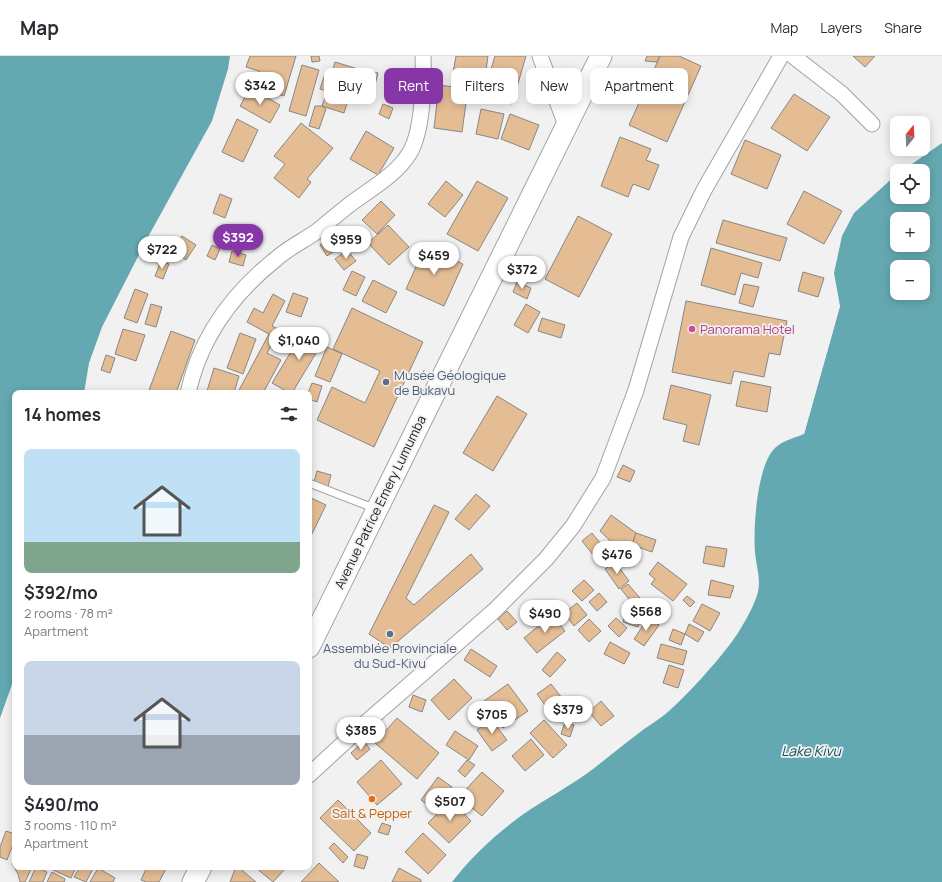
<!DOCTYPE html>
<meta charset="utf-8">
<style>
body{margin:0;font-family:Manrope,sans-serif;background:#f7f7f7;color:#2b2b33;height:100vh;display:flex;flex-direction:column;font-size:15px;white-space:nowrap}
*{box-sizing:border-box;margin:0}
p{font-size:13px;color:#7c7c81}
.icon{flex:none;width:22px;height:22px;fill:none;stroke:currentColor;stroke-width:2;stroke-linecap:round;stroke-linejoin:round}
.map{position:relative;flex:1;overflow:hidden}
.details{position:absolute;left:12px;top:334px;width:300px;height:480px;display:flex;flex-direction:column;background:#fff;border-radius:8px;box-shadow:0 2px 10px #0003}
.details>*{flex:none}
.guide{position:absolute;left:324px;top:12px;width:380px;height:36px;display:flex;gap:8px}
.needle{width:26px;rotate:18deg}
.controls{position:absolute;left:890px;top:60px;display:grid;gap:8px}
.controls a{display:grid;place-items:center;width:40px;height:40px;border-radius:8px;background:#fff;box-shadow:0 2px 10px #0003;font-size:20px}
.price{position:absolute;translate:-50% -34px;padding:0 9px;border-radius:14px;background:#fff;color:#222;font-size:13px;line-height:26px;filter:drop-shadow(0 1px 2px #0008)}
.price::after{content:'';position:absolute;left:50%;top:24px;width:12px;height:9px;margin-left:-6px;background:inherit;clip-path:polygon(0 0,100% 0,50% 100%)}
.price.on{background:#8636a6;color:#fff}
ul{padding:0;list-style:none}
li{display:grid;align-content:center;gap:8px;height:212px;padding:0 12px}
li span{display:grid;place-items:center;height:124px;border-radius:8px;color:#555}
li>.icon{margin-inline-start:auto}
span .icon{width:72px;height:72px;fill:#fffc;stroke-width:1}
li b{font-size:17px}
h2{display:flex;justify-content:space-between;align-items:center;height:48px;padding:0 12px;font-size:17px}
.tag{padding:0 14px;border-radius:8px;background:#fff;box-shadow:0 2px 10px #0003;font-size:14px;line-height:36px}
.tag.on{background:#8636a6;color:#fff}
header{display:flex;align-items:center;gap:24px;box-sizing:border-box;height:56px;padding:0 20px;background:#fff;border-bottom:1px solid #e1e1e2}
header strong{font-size:19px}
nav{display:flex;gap:22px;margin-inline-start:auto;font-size:14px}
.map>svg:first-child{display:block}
.water{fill:#64a9b1;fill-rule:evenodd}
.pier{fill:#f1f1f2}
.building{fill:#e4bd94;stroke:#888786}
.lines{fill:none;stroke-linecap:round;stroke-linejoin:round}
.lane-casing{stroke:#a3a3a4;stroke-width:9}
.street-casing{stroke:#a3a3a4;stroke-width:17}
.secondary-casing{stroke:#a3a3a4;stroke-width:23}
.lane{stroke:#fff;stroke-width:7}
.street{stroke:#fff;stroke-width:15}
.secondary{stroke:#fff;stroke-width:21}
.hotel-dot{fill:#d1479c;stroke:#f1f1f2;stroke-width:1.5}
.service-dot{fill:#5c6f8a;stroke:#f1f1f2;stroke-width:1.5}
.food-dot{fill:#e8710a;stroke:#f1f1f2;stroke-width:1.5}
.labels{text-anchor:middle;stroke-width:3.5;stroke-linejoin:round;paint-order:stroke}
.hotel-label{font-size:13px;fill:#b23c85;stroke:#f1f1f2;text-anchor:start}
.service-label{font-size:13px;fill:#4e5e75;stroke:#f1f1f2;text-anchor:start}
.street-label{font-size:13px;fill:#1e1e1e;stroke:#f1f1f2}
.food-label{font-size:13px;fill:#c56008;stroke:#f1f1f2}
.water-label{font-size:14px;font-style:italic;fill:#124f55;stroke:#f1f1f2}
</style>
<header>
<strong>Map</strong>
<nav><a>Map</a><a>Layers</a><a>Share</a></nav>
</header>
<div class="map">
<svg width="942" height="826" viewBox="0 0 942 826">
<rect width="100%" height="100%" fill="#f1f1f2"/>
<g class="water">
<path d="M0,0H230L228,13L212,65L148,181L102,271L89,307L84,337H15V620L0,662Z"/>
<path d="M942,87V826H452C473,799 497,777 525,757C546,743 568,731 589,716C605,704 619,692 635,680C646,671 659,664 669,655C692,634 721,602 738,577C746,564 754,550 758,536C761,523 756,509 755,496C753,472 757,407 776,391C785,384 794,382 804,378L840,250L834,217L842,180L854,157L897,118V141H923V115H902ZM897,163H923V189H897ZM897,211H923V237H897Z"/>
</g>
<path class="pier" d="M838,249L840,250L804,378L801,377Z"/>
<g class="building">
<path d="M250,0H296L284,40L254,31L259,15L246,11Z"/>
<path d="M311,0H319L320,5L312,6Z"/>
<path d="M456,0H488L485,22L453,17Z"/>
<path d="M495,0H526L512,48L483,40Z"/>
<path d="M647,0H660L657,6L645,5Z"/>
<path d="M660,0H679L701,10L667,86L629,69Z"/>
<path d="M853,0H875L865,11Z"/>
<path d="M335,6L358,13L344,57L322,50L327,35L320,33L325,18L331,20Z"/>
<path d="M302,9L319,14L306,60L289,55Z"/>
<path d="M362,13L378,17L372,41L356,37Z"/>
<path d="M439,29L468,33L462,76L434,72Z"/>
<path d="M250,32L280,49L270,67L240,50Z"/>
<path d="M794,38L830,61L807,95L771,72Z"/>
<path d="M383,48L393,52L389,63L379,58Z"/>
<path d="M315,50H322L326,53L319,73L309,70Z"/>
<path d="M481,53L504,58L498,83L476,78Z"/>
<path d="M510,58L539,69L529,94L501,83Z"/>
<path d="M237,63L258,74L243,106L222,96Z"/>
<path d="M301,67L333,92L307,123L311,126L299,142L274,122L285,108L274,100Z"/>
<path d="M366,75L394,92L378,119L350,103Z"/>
<path d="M620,81L651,93L646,104L659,109L649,134L633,128L628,141L601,130Z"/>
<path d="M745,84L781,99L767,133L731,118Z"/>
<path d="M446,125L463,139L445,161L428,148Z"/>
<path d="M477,125L508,142L478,195L447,178Z"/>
<path d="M804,135L842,155L824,188L787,168Z"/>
<path d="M220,138L232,143L225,162L213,157Z"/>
<path d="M381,145L395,159L377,178L362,164Z"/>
<path d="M578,160L612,178L579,241L545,223Z"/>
<path d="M723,164L787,182L780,205L716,187Z"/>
<path d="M388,169L409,191L389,209L368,187Z"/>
<path d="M218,173L226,175L222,186L214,183Z"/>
<path d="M339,176L347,187L327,200L320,189Z"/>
<path d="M182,180L196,189L186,204L172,194Z"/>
<path d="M212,189L220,193L215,204L207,200Z"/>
<path d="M425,191L463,208L444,250L406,233Z"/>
<path d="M711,192L762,207L758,222L741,217L735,239L701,229Z"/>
<path d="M347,194L356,205L344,214L335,203Z"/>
<path d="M232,195L246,199L243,210L229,206Z"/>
<path d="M161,205L169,208L163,223L155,220Z"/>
<path d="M352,215L365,221L356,240L343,234Z"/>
<path d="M803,216L824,222L818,241L798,235Z"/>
<path d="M373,224L397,236L386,257L362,245Z"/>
<path d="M517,226L531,232L527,243L513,236Z"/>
<path d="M744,228L759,231L753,251L739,247Z"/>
<path d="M135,233L148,238L137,267L124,262Z"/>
<path d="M293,237L308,242L301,261L286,256Z"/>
<path d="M273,238L285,245L272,270L280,274L267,297L281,304L263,337H240L238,336L269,278L247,266L254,252L263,257Z"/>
<path d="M686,245L787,265L780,299L769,297L764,321L734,315L731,328L672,316Z"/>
<path d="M151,248L162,251L156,271L145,268Z"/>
<path d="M526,248L540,256L528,277L514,269Z"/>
<path d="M352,252L423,286L374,391L317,364L332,331L365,347L380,315L333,293Z"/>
<path d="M542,262L565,269L561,282L538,275Z"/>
<path d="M306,271L325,282L292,337H290L272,327Z"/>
<path d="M123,273L145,279L136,305L115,298Z"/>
<path d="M171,275L195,284L176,337H148Z"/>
<path d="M240,277L256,283L243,318L227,312Z"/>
<path d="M327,291L342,298L330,326L315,320Z"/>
<path d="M106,299L115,302L110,317L101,314Z"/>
<path d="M214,312L239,320L234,337H215L207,335Z"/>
<path d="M741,325L771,331L767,356L736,350Z"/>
<path d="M312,327L322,330L317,346L309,343L308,337Z"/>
<path d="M671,329L711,339L699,389L683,385L687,369L663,363Z"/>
<path d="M497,340L527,358L493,415L463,397Z"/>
<path d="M623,409L635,415L630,426L617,421Z"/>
<path d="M317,415L331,419L328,431L314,426Z"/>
<path d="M476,438L490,450L469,474L455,463Z"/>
<path d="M309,441L326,449L309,484Z"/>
<path d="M434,449L449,456L406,542L414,549L471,498L483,513L390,592L369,578Z"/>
<path d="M611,459L636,477L632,489L622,496L600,475Z"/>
<path d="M592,477L613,503L603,511L582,485Z"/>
<path d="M636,477L656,484L652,496L632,489Z"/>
<path d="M706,490L727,493L724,511L703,507Z"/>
<path d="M615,506L629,525L619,533L605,513Z"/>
<path d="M658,506L687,528L673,545L651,528L655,523L649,518Z"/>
<path d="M584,524L594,534L582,545L572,535Z"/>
<path d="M711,524L734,530L730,542L708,539Z"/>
<path d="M628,528L640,542L633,548L621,533Z"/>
<path d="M599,537L607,546L597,555L589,546Z"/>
<path d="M687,540L695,546L690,551L683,544Z"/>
<path d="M577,547L587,559L574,570L564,557Z"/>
<path d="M702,548L720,557L710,575L693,565Z"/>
<path d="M507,555L517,566L507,574L498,563Z"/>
<path d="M626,555L642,560L638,571L623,566Z"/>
<path d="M552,559L565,575L537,597L524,582Z"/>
<path d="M616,562L627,572L619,581L608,570Z"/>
<path d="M648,562L659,569L644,590L634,583Z"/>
<path d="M589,563L601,575L589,586L578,574Z"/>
<path d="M689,568L704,576L698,586L685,578Z"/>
<path d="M673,573L685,578L681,589L669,584Z"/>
<path d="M610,586L630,597L624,608L604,598Z"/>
<path d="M661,588L687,595L683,609L657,602Z"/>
<path d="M471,593L497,610L490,621L464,604Z"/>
<path d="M557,596L566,604L550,621L542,614Z"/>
<path d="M669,609L684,614L678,632L663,627Z"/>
<path d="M454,623L472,642L449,664L431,644Z"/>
<path d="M508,628L528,655L503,672L484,645Z"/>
<path d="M551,628L562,642L547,652L537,638Z"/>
<path d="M413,639L426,644L422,656L409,651Z"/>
<path d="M601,645L614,660L601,670L589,656Z"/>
<path d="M397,662L439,697L417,723L375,687Z"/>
<path d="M491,663L507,684L492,695L477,674Z"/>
<path d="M544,664L567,689L553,702L530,677Z"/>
<path d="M565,666L574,669L570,681L561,678Z"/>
<path d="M455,675L478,690L469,704L446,689Z"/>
<path d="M531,683L544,699L525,715L512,700Z"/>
<path d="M364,685L370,693L357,704L351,697Z"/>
<path d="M381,704L402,728L377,749L357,726Z"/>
<path d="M467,704L475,709L465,721L458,715Z"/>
<path d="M482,716L504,735L482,760L459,741Z"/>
<path d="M438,721L452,731L436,755L421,744Z"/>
<path d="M338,744L371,777L354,795L320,762Z"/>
<path d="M451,744L471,765L449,787L428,767Z"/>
<path d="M382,767L391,770L388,779L378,776Z"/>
<path d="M6,775L15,778V783L7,804L0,801V791Z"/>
<path d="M423,777L446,799L428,818L405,796Z"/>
<path d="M334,787L348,801L343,807L329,792Z"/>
<path d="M357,798L368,801L364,813L354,810Z"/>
<path d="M15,801V811H32L25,826H20L18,818L12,808Z"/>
<path d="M319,807L339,826H301Z"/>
<path d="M36,811L47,816L43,826H29Z"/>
<path d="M55,811H76L71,822L53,814Z"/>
<path d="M80,811H94L86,826L74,821Z"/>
<path d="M147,811H167L159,826H146L141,824Z"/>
<path d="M236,811H238L256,826H230Z"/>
<path d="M255,811H287L273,826Z"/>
<path d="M98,812L115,822L113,826H90Z"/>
<path d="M399,812L421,824V826H392Z"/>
<path d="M52,816L65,823L64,826H47Z"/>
</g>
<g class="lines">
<g class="lane-casing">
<path id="lane" d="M309,427L376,453"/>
</g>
<g class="street-casing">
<g id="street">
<path d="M540,0L566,69"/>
<path d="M793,0L842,38L872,68"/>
<path d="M188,337C200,282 232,238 276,203C288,192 303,185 316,176C327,167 338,158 349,149C369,134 395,120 409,98C423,76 424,26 423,0"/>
<path d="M309,719L361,671L494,555L546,503L573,470L603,422L636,334L681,181L704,134L781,0"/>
</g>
</g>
<g class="secondary-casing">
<g id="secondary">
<path d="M309,591L601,0"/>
<path d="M193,826L201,811"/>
</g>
</g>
<use href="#lane" class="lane"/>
<use href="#street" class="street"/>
<use href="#secondary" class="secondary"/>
</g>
<circle class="hotel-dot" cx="692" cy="273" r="4"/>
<g class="service-dot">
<circle cx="386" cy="326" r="4"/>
<circle cx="390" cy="578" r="4"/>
</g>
<circle class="food-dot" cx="372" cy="743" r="4"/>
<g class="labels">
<g class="hotel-label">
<text x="700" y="278">Panorama Hotel</text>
</g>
<g class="service-label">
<text x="394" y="324">Musée Géologique<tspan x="394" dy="15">de Bukavu</tspan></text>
<text x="390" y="597" text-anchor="middle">Assemblée Provinciale<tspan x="390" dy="15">du Sud-Kivu</tspan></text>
</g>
<g class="street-label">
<text transform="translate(380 446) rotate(-64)" y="5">Avenue Patrice Emery Lumumba</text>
</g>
<g class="food-label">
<text x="372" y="762">Salt &amp; Pepper</text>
</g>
<g class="water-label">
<text x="811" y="700">Lake Kivu</text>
</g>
</g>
</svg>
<div class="controls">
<a><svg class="needle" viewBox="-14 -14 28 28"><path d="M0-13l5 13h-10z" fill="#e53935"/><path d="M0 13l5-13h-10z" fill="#7c7c81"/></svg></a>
<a><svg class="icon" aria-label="locate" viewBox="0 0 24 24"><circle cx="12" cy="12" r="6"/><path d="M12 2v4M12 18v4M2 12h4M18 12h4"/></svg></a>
<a>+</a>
<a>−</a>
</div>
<b class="price" style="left:260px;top:50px">$342</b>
<b class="price on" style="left:238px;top:202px">$392</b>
<b class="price" style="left:346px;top:204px">$959</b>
<b class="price" style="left:162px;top:214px">$722</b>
<b class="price" style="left:434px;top:220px">$459</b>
<b class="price" style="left:522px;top:234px">$372</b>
<b class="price" style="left:299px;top:305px">$1,040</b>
<b class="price" style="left:617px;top:519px">$476</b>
<b class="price" style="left:646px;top:576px">$568</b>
<b class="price" style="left:545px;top:578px">$490</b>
<b class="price" style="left:568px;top:674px">$379</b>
<b class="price" style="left:492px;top:679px">$705</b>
<b class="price" style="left:361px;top:695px">$385</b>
<b class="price" style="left:450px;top:766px">$507</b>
<div class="guide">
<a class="tag">Buy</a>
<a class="tag on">Rent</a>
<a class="tag">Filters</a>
<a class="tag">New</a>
<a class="tag">Apartment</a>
</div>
<section class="details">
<h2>14 homes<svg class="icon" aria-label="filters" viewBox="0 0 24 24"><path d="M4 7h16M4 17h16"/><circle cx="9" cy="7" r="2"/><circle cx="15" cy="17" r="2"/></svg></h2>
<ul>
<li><span style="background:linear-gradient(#bfe0f5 75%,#7fa58c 0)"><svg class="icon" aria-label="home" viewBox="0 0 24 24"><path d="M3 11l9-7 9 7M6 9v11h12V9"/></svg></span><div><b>$392/mo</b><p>2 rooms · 78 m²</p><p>Apartment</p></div></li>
<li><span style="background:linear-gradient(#c9d6e8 60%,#9aa5b1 0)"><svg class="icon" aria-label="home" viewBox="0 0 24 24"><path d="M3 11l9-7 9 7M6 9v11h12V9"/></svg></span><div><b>$490/mo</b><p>3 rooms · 110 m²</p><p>Apartment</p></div></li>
</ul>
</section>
</div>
